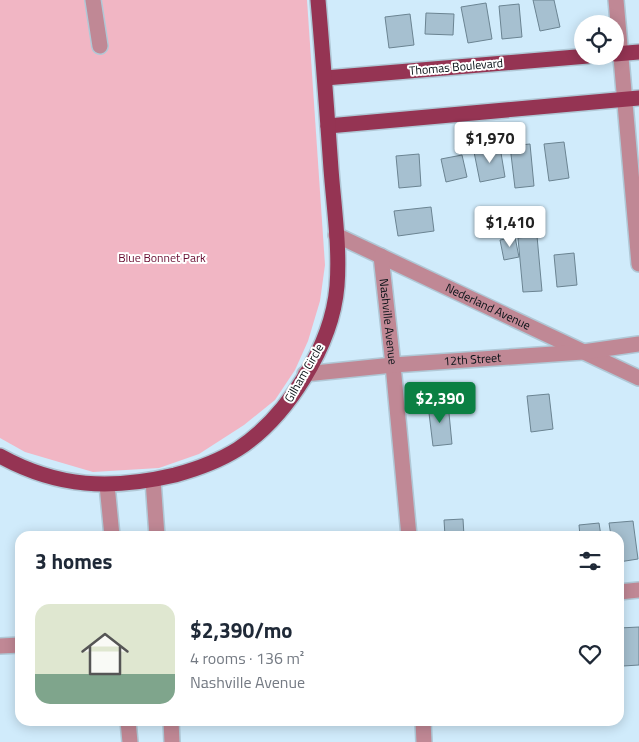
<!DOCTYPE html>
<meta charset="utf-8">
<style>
body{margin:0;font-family:"Titillium Web",sans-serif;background:#f2f2f3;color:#1f2937;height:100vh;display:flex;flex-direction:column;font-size:19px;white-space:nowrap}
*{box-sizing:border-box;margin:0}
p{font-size:16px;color:#747a83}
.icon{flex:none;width:28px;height:28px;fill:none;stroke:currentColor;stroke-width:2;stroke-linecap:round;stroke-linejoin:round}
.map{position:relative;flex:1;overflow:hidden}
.details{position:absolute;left:15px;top:531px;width:609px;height:195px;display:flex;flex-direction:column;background:#fff;border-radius:15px;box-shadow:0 2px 12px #0003}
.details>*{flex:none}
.fabs{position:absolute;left:574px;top:15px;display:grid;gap:10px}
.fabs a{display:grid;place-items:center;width:50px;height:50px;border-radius:50%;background:#fff;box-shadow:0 2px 12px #0003;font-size:25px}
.price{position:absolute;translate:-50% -42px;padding:0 11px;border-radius:5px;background:#fff;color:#222;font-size:16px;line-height:32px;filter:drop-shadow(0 1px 2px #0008)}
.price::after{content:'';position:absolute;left:50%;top:30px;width:15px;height:11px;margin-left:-8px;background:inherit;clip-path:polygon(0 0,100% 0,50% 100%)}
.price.selected{background:#0b8043;color:#fff}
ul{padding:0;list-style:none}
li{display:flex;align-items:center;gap:15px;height:125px;padding:0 20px}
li+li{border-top:1px solid #e0e1e3}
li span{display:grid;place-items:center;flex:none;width:140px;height:100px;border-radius:15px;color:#555}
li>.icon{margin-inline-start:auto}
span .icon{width:60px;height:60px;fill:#fffc;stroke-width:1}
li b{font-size:21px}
h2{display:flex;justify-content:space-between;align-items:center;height:60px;padding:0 20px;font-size:21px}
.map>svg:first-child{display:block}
.green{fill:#f1b6c4}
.building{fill:#a6c0d0;stroke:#6b8492}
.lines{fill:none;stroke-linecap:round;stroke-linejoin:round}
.minor-casing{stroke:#b0c8d6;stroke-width:18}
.major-casing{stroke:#b0c8d6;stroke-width:18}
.minor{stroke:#c08895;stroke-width:15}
.major{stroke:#953453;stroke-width:15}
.labels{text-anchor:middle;stroke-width:4;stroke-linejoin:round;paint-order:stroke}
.street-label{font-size:12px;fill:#071015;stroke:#fff}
.park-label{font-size:12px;fill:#690e32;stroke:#fff}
</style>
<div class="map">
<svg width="639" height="742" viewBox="0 0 639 742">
<rect width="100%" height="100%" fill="#d0ebfb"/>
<path class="green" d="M0,0H307L325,265L320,301L308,341L295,370L275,400L244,425L199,454L159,468L93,472L25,452L0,438Z"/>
<g class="building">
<path d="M533,0H554L560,27L540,31Z"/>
<path d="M486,3L492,39L468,43L461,7Z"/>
<path d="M519,4L522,37L502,39L499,6Z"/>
<path d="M426,13L454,14L453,35L425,34Z"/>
<path d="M410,14L414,45L389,48L385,17Z"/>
<path d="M564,142L569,178L549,181L544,144Z"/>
<path d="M530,144L534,186L515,188L510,146Z"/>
<path d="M500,147L505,177L480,182L474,152Z"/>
<path d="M419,154L421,186L399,188L396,156Z"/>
<path d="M462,155L467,177L446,182L441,159Z"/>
<path d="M431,207L434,231L398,236L394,211Z"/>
<path d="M537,236L542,291L523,292L518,238Z"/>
<path d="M515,237L519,257L504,260L500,240Z"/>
<path d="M574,253L577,285L557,287L554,255Z"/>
<path d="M549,394L553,429L531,432L527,396Z"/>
<path d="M448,403L452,444L433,446L428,405Z"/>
<path d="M463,519L464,536H445L444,520Z"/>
<path d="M633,521L638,559L619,562V536H611L609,523Z"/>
<path d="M599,523L601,536H580L579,525Z"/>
<path d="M639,627V665L623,666L619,628Z"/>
</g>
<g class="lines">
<g class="minor-casing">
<g id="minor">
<path d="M93,0L100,46"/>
<path d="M616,0L639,264"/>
<path id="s1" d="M336,235L639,378"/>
<path id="s2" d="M381,256L393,365L409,536"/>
<path id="s3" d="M305,374L393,365L583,352L639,344"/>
<path d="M153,480L157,536"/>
<path d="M107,485L112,536"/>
<path d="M619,592L639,590"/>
<path d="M0,646L20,645"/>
<path d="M128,721L130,742"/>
<path d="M171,721L172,742"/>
<path d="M423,721L424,742"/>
</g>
</g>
<g class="major-casing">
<g id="major">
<path d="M615,54L639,52"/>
<path d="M325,78L588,56"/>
<path d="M328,126L639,98"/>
<path d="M0,456C58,488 111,490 175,475C197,469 219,461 238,449C287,417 332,346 337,286C340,248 334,208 331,169C327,113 323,56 318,0"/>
</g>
</g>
<use href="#minor" class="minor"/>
<use href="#major" class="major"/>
</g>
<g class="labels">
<g class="street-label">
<text transform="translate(456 67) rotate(-5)" y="4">Thomas Boulevard</text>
<text dy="4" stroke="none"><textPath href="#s1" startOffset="168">Nederland Avenue</textPath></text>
<text dy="4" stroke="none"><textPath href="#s2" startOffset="66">Nashville Avenue</textPath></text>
<text dy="4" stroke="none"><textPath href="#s3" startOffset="168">12th Street</textPath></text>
<text transform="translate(304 373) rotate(-60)" y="4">Gilham Circle</text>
</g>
<g class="park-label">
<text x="162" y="262">Blue Bonnet Park</text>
</g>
</g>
</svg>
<div class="fabs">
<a><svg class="icon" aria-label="locate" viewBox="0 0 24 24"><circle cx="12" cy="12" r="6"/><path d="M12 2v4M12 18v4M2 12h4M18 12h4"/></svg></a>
</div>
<b class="price" style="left:490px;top:164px">$1,970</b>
<b class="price" style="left:510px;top:248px">$1,410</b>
<b class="price selected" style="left:440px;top:424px">$2,390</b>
<section class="details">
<h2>3 homes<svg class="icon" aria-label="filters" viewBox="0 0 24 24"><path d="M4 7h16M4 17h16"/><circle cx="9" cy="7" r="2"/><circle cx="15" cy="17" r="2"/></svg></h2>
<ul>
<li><span style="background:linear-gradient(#dfe7d0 70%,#7fa58c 0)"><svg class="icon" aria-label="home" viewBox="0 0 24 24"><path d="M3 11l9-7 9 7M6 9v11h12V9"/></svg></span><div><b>$2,390/mo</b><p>4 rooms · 136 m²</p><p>Nashville Avenue</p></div><svg class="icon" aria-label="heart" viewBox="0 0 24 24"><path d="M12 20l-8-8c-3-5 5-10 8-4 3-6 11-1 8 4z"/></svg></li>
</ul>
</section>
</div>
